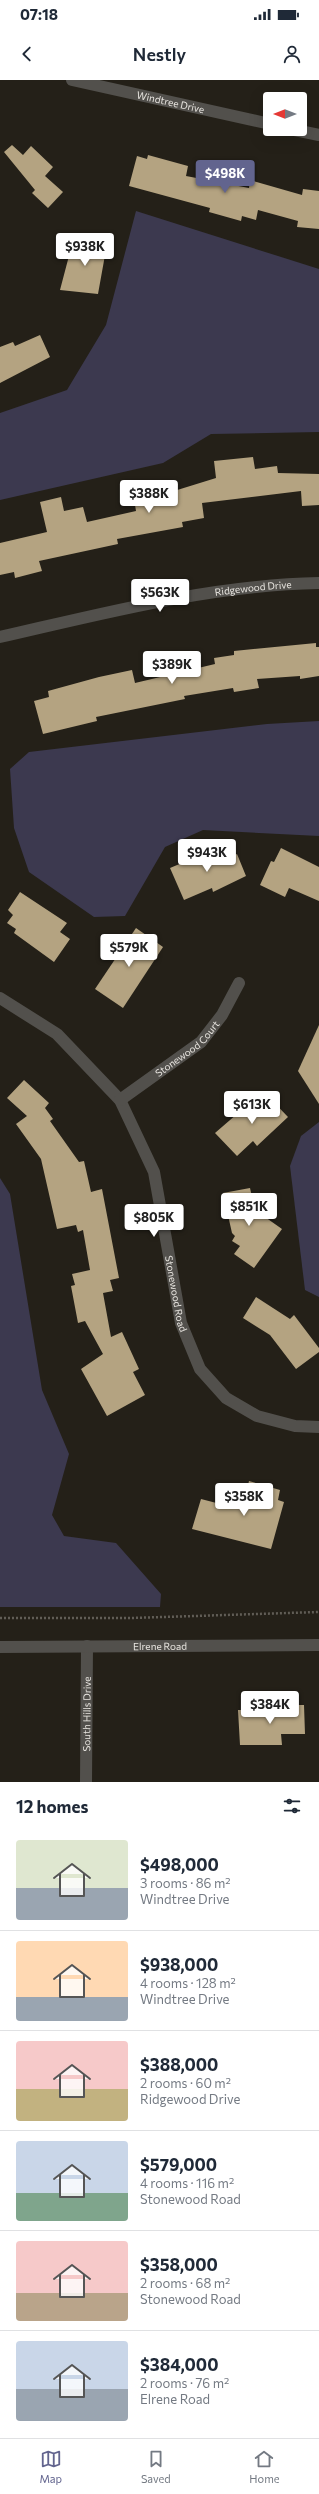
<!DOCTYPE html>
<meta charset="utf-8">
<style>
body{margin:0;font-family:Commissioner,sans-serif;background:#f6f6f7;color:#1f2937;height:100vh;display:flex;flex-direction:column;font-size:15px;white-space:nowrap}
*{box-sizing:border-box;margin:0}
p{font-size:13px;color:#747a83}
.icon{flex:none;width:22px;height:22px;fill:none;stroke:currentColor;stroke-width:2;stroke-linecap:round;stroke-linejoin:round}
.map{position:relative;height:1702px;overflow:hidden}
.details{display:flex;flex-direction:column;background:#fff;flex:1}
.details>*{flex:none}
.needle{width:26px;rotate:270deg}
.controls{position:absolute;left:263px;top:12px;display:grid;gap:8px}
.controls a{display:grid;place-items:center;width:44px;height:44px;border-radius:4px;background:#fff;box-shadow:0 4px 16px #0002;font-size:20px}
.price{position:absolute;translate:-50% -34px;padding:0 9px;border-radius:4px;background:#fff;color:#222;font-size:13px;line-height:26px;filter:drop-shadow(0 1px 2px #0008)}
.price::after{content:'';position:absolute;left:50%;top:24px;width:12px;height:9px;margin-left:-6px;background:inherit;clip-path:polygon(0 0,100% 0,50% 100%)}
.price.active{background:#62648e;color:#fff}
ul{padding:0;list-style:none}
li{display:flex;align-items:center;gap:12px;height:100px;padding:0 16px}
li+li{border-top:1px solid #e0e1e3}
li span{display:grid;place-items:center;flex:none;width:112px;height:80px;border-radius:4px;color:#555}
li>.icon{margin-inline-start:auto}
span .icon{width:48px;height:48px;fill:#fffc;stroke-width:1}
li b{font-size:17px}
h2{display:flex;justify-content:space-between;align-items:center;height:48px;padding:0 16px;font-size:17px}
.status{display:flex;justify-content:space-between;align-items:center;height:28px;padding:0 20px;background:#fff;direction:ltr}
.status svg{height:11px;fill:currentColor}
header{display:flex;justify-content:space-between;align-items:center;height:52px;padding:0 16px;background:#fff;font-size:18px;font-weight:600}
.tab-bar{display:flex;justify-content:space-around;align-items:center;height:56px;border-top:1px solid #e0e1e3;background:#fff;font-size:11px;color:#747a83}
.tab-bar a{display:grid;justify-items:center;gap:2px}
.tab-bar .active{color:#62648e}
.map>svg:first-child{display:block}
.green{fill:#3c394f}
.building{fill:#b4a381}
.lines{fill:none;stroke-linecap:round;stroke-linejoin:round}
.path{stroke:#615d56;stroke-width:2.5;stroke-dasharray:2 2;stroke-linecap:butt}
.minor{stroke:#52504c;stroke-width:12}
.tertiary{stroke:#52504c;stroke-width:12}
.labels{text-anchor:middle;stroke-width:4;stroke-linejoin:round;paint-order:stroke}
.street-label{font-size:10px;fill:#e7e4df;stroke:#0c0a07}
</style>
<div class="status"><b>07:18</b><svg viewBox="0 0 49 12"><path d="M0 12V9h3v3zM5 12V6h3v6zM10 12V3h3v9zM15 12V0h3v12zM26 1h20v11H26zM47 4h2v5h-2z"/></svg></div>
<header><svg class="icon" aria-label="back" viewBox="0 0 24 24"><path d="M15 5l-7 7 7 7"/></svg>Nestly<svg class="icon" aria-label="person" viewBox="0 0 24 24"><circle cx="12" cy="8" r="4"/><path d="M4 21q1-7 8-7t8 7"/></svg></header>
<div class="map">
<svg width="319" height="1702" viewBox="0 0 319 1702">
<rect width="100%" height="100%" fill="#242018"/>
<g class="green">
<path d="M136,131L319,189V352L211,354L163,383L0,420V333L67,310L106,245Z"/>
<path d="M319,641V756L203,750L165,767L125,836L94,837L29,792L14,748L10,689L29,672L267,644Z"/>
<path d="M319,1042V1217L305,1210L290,1086L301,1056Z"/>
<path d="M0,1098L10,1114L42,1310L69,1374L52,1435L64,1456L116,1463L161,1514L160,1527H0Z"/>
</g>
<g class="building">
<path d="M12,65L23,75L31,66L53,87L45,96L63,112L48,128L32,113L35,110L4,72Z"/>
<path d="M148,75L188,86L186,96L249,108L250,100L302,115L303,109L319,111V149L297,147L298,141L258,130L256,140L242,136L241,141L209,132L210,128L129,106L137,76L147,79Z"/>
<path d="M76,158L107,164L98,214L60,210L70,172L74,173Z"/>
<path d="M40,255L50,277L0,303V267L13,262L15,266Z"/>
<path d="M253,377L255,389L277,386L278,393L319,394V425L302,426L301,411L202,423L204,438L182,442L183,447L117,459L118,464L39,481L42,491L15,498L14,492L0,495V463L47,452L40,422L61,417L64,431L83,427L87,442L136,431L134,419L174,411L216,398L214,381Z"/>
<path d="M316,563V567H319V596L300,599V596L257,599L259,608L234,612L233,608L184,616L185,619L96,637L97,641L43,654L34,621L49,617L48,611L99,597L132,590L135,603L215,584L214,578L234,575V571Z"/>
<path d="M220,767L226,779L237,774L246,796L213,812L212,808L184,820L170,788Z"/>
<path d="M281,768L319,787V821L289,808L285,817L260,805L271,781L274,782Z"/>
<path d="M20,812L67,843L60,852L70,859L54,882L14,853L16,849L7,843L13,835L8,830Z"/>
<path d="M136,848L163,867L123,928L95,909Z"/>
<path d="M319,945V1024L298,991Z"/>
<path d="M24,1000L49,1023L45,1028L53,1039L50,1041L79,1082L84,1081L91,1112L102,1109L119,1198L110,1200L113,1211L103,1213L111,1257L122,1252L139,1289L133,1292L145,1315L107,1336L81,1289L103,1274L85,1241L78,1243L71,1206L75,1205L72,1194L90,1190L83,1150L78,1152L76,1145L57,1149L41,1079L16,1044L27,1036L7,1018Z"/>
<path d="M265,1013L288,1037L257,1066L253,1061L237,1076L215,1053L252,1021L254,1023Z"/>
<path d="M250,1108L255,1130L282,1149L254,1188L234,1174L240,1166L232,1161L235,1156L232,1153L223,1113Z"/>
<path d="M256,1217L290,1239L294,1235L319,1268V1272L296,1289L270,1255L243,1238Z"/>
<path d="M249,1401L280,1410L278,1420L284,1422L271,1469L192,1449L201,1419L232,1427L233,1422L243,1425Z"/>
<path d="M278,1625H304L305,1654H281L282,1665H240L238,1630H278Z"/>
</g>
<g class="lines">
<path class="path" d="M0,1538H132L319,1532"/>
<g class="minor">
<path id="s1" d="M72,0L270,44"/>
<path d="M290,49L319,55"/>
<path id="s2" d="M0,557C105,533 211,505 319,503"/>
<path id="s3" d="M0,918L57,954L120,1020L154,1092L181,1243L200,1289L226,1318L257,1336L295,1346L319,1347"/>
<path id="s4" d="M120,1020L201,962L222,935L239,903"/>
<path id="s5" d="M86,1702L87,1566"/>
</g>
<path class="tertiary" id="s6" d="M0,1567L319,1565"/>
</g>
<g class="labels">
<g class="street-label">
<text dy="4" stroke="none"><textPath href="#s1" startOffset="101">Windtree Drive</textPath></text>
<text dy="4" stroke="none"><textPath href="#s2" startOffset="258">Ridgewood Drive</textPath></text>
<text dy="4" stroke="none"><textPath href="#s4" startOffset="85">Stonewood Court</textPath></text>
<text dy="4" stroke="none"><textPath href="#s3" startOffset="362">Stonewood Road</textPath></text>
<text dy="4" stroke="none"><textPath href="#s6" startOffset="160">Elrene Road</textPath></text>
<text dy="4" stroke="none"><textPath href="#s5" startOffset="68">South Hills Drive</textPath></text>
</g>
</g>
</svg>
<div class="controls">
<a><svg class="needle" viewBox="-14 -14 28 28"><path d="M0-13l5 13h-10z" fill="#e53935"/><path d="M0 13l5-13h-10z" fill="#747a83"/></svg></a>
</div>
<b class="price active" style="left:225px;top:114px">$498K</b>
<b class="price" style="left:85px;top:187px">$938K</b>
<b class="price" style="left:149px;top:434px">$388K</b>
<b class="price" style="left:160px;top:533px">$563K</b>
<b class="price" style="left:172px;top:605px">$389K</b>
<b class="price" style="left:207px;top:793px">$943K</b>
<b class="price" style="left:129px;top:888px">$579K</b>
<b class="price" style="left:252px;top:1045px">$613K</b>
<b class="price" style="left:249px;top:1147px">$851K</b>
<b class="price" style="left:154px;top:1158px">$805K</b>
<b class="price" style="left:244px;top:1437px">$358K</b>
<b class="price" style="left:270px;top:1645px">$384K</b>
</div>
<section class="details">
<h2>12 homes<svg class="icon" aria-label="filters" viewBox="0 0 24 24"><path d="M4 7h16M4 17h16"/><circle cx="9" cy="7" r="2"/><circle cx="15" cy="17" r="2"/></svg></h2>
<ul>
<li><span style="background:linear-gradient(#dfe7d0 60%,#9aa5b1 0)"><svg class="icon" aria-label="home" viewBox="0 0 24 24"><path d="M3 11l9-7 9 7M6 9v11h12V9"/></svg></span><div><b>$498,000</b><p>3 rooms · 86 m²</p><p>Windtree Drive</p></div></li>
<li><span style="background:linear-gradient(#ffd9b3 70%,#9aa5b1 0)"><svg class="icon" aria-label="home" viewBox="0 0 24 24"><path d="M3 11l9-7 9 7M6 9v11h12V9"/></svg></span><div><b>$938,000</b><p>4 rooms · 128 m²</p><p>Windtree Drive</p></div></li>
<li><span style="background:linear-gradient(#f6c9c9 60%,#c2b280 0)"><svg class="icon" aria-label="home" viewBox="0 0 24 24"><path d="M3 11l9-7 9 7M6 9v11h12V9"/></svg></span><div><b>$388,000</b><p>2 rooms · 60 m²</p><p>Ridgewood Drive</p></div></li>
<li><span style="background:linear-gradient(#c9d6e8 65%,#7fa58c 0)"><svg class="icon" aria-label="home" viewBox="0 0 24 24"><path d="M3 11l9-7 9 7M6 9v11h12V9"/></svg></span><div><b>$579,000</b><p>4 rooms · 116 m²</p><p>Stonewood Road</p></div></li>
<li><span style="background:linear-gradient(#f6c9c9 65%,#b9a48a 0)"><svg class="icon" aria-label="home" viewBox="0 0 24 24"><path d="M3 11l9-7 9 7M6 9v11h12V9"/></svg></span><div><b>$358,000</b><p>2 rooms · 68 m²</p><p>Stonewood Road</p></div></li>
<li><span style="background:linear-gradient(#c9d6e8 60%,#9aa5b1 0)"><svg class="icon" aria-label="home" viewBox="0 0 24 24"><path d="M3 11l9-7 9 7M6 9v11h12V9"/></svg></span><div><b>$384,000</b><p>2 rooms · 76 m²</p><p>Elrene Road</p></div></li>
</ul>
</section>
<nav class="tab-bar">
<a class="active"><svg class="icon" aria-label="map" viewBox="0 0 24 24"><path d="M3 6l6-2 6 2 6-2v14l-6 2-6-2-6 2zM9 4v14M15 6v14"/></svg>Map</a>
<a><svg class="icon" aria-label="saved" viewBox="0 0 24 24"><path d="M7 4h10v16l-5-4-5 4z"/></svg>Saved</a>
<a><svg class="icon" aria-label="home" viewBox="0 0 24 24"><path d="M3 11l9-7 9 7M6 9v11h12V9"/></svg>Home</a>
</nav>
